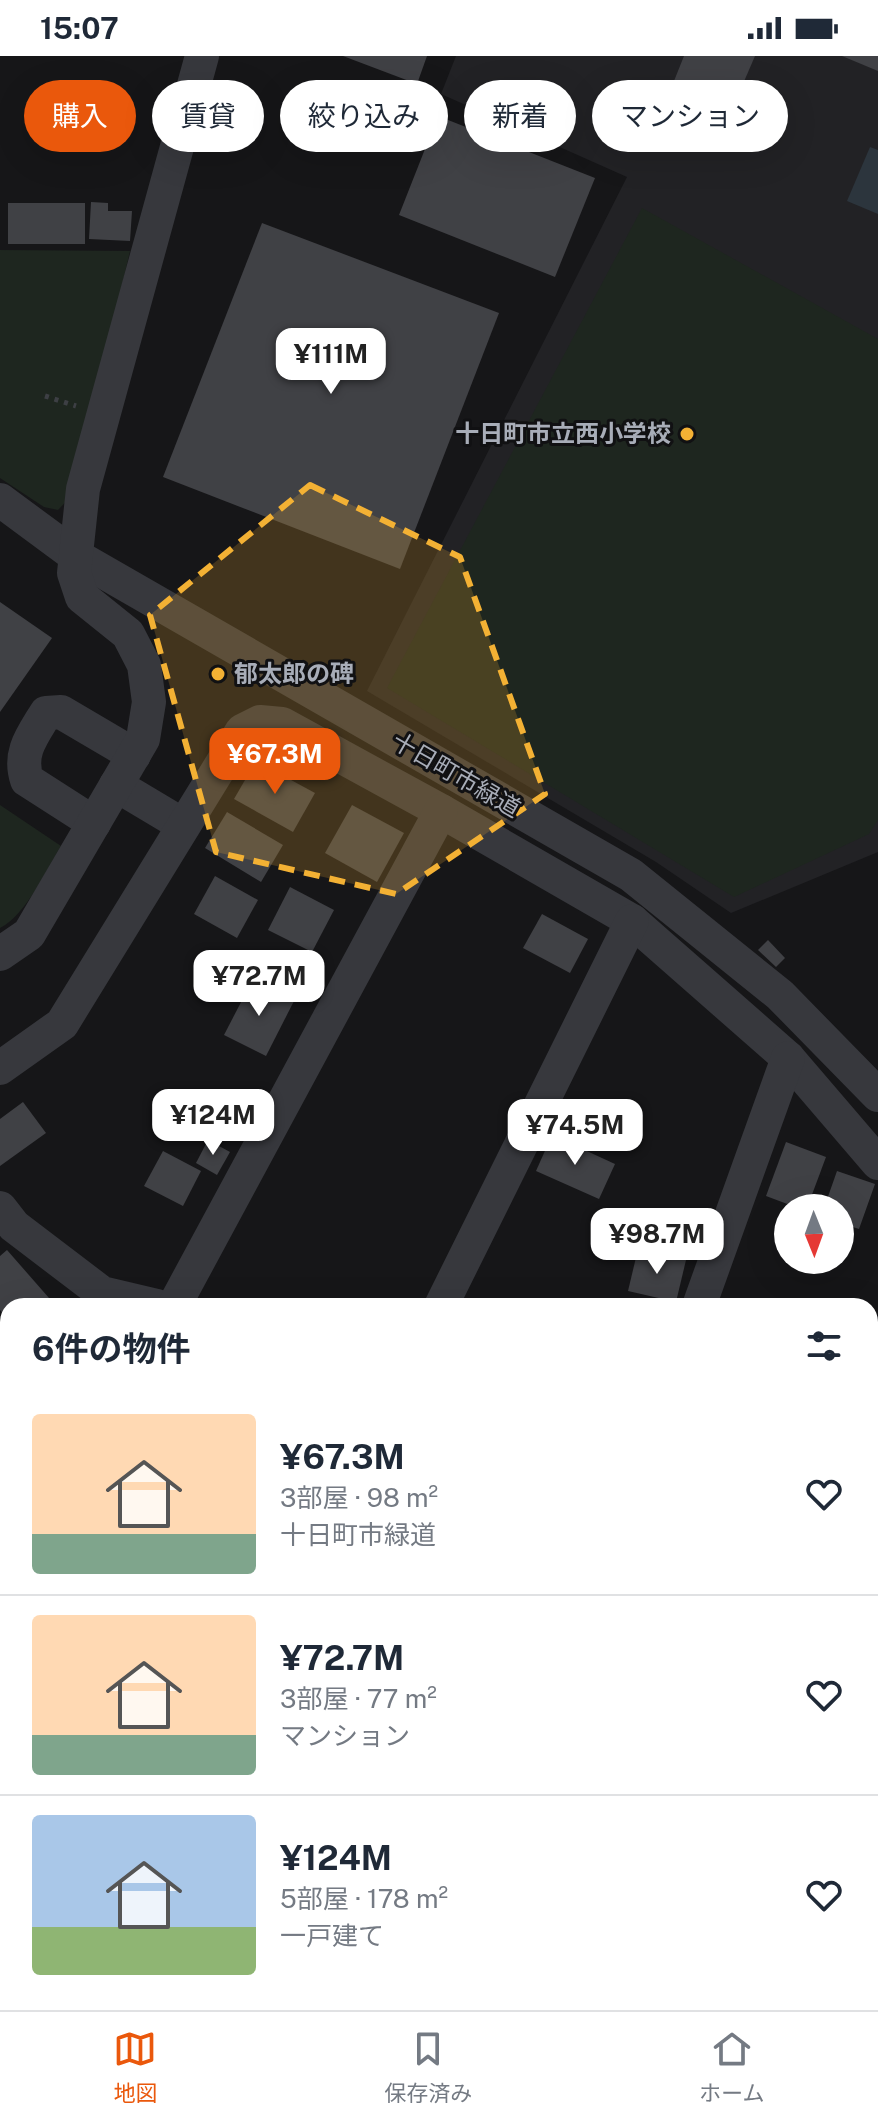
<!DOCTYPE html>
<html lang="ja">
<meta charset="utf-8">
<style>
body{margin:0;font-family:"Public Sans","Noto Sans JP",sans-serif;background:#f6f6f7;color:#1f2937;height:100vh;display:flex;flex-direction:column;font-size:30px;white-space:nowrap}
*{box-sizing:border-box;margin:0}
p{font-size:26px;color:#747a83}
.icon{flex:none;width:44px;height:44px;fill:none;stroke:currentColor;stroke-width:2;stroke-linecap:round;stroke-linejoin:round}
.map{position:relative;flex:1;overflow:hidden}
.drawer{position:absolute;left:0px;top:1242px;width:878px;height:712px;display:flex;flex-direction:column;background:#fff;border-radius:24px 24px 0 0;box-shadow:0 8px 32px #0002}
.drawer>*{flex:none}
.hud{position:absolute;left:24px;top:24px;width:830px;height:72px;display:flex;gap:16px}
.needle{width:52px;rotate:179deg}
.buttons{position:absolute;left:774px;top:1138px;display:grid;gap:16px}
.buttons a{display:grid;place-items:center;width:80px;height:80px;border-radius:50%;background:#fff;box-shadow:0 8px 32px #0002;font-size:40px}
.price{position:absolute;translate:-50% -68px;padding:0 18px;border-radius:16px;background:#fff;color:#222;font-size:26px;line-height:52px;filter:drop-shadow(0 2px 4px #0008)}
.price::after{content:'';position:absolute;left:50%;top:48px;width:24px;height:18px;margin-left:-12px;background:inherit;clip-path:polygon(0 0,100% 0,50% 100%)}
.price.on{background:#ea580c;color:#fff}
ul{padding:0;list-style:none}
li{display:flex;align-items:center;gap:24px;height:200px;padding:0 32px}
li+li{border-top:2px solid #e0e1e3}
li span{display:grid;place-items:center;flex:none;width:224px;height:160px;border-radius:8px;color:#555}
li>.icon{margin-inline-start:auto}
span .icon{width:96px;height:96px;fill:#fffc;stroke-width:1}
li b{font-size:34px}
h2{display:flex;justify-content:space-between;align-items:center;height:96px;padding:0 32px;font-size:34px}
.chip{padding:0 28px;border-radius:36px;background:#fff;box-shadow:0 8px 32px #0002;font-size:28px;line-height:72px}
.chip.on{background:#ea580c;color:#fff}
.status{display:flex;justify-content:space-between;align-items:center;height:56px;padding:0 40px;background:#fff;direction:ltr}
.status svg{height:22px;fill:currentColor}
.menu{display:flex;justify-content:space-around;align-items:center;height:112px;border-top:2px solid #e0e1e3;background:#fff;font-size:22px;color:#747a83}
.menu a{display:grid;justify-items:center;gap:4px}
.menu .on{color:#ea580c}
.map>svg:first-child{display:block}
.built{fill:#222225}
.green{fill:#1e261f}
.water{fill:#2c353d}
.building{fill:#404145}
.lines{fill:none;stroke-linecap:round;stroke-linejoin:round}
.path{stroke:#3d3f44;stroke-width:5;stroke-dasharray:4 6;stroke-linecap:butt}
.minor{stroke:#37383d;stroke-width:34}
.major{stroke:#53555c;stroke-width:44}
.marked{fill:#f3b134;fill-opacity:0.2;stroke:#f3b134;stroke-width:6;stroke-dasharray:16 10;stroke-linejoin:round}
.poi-dot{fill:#f3b134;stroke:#111113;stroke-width:3}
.labels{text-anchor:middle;stroke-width:6;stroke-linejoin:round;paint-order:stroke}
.poi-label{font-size:24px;font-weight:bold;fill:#a8adb8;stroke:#111113;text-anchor:end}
.street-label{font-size:24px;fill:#a8adb8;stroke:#111113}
</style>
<div class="status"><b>15:07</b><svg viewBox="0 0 49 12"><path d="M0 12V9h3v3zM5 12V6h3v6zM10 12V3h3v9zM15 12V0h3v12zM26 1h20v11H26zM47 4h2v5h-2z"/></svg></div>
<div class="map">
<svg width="878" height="1954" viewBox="0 0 878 1954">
<rect width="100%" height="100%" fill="#161618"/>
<path class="built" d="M456,0H878V796L731,857L656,806L367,635L627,121L441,38Z"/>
<g class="green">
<path d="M642,152L878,283V764L869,778L734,841L387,632Z"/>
<path d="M0,194L130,195L74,437L58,454L44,451L0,422Z"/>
<path d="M0,749L61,790C46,814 26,859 0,872Z"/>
</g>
<path class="water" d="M870,91L878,94V158L847,145Z"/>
<g class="building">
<path d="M343,0H427L417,28Z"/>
<path d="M684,0H755L733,51L674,25Z"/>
<path d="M842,0H878V15Z"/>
<path d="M438,60L595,122L555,221L399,159Z"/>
<path d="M91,146L108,147V155H132L130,185L89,183Z"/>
<rect x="8" y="147" width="77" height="41"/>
<path d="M262,167L499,257L400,513L163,421Z"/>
<path d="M0,546L52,582L0,656Z"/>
<path d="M256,705L315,737L293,776L234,743Z"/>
<path d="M352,749L404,777L377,826L325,797Z"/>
<path d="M227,756L283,789L261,826L205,792Z"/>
<path d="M215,820L258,844L237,882L194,858Z"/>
<path d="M290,831L334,854L312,896L268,874Z"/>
<path d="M542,858L588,883L570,917L523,892Z"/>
<path d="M768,884L785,902L776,911L758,894Z"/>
<path d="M253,923L294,945L266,1000L224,979Z"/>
<path d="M23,1046L46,1077L0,1110V1063Z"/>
<path d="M552,1079L615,1108L599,1143L536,1115Z"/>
<path d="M208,1084L230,1096L217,1119L196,1107Z"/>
<path d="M786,1086L826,1101L807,1152H798L766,1140Z"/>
<path d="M163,1095L201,1115L183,1150L144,1130Z"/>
<path d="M837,1115L875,1128L859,1173L840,1167V1152H824Z"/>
<path d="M638,1193L686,1204L676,1246L628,1235Z"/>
<path d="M7,1194L49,1242L40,1250H8V1263L0,1254V1200Z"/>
<path d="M0,1602L8,1611V1643L0,1650Z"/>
<path d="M870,1619L878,1624V1638L870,1650Z"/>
<path d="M0,1695L8,1703V1728L0,1736Z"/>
<path d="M870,1756L878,1761V1794L873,1802L870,1800Z"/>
<path d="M8,1788V1825L0,1819V1799Z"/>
<path d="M0,1829L8,1835V1881L0,1892Z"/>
</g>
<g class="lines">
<path class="path" d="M45,340L76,350"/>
<g class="minor">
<path d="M0,444L76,500L631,819L780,939L878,1039"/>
<path d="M116,729L183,769"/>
<path d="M94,767L27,724C18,697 32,680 46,657L61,656L134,699"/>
<path d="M0,898L29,878L143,683L149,646L144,609L128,578L82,541L74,517L83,433L202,0"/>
<path d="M0,1012L62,968L242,675L260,666L282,668L441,755L632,865L788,1002L878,1107"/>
<path d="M0,1152L14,1170L102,1237L157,1250"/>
<path d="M174,1250L441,755"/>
<path d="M441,1250L632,865"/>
<path d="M699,1250L788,1002"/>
<path d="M870,1445L878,1432"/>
<path d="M0,1540L8,1533"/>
<path d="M0,1676L8,1684"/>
<path d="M0,1770L8,1760"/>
<path d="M870,1891L878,1879"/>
<path d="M0,1952L4,1954"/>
<path d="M286,1954L288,1946"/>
<path d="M827,1954L833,1946"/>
</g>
<g class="major">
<path d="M0,1373L8,1382"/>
<path d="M534,1946L542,1954"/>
</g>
</g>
<path class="marked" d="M310,429L460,501L545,738L396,838L216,796L150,559Z"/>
<g class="poi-dot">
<circle cx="687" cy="378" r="8"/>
<circle cx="218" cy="618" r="8"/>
</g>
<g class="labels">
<g class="poi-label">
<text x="671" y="386">十日町市立西小学校</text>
<text x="234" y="626" text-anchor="start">郁太郎の碑</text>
</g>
<g class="street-label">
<text transform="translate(456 719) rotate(30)" y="8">十日町市緑道</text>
</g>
</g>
</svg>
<div class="buttons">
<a><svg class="needle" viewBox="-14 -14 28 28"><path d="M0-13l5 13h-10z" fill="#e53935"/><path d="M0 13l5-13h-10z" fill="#747a83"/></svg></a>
</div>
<b class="price" style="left:331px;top:340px">¥111M</b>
<b class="price on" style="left:275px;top:740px">¥67.3M</b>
<b class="price" style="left:259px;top:962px">¥72.7M</b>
<b class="price" style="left:213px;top:1101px">¥124M</b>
<b class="price" style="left:575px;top:1111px">¥74.5M</b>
<b class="price" style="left:657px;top:1220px">¥98.7M</b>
<div class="hud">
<a class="chip on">購入</a>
<a class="chip">賃貸</a>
<a class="chip">絞り込み</a>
<a class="chip">新着</a>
<a class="chip">マンション</a>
</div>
<section class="drawer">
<h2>6件の物件<svg class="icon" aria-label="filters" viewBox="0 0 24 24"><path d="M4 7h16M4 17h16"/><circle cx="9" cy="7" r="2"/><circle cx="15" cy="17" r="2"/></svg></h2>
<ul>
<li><span style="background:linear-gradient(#ffd9b3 75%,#7fa58c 0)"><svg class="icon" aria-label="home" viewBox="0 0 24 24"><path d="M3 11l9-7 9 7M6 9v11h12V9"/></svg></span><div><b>¥67.3M</b><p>3部屋 · 98 m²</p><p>十日町市緑道</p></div><svg class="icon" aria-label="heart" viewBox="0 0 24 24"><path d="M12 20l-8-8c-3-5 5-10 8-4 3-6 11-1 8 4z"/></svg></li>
<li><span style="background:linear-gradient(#ffd9b3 75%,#7fa58c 0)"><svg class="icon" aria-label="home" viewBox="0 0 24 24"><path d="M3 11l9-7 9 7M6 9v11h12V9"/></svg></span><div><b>¥72.7M</b><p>3部屋 · 77 m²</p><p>マンション</p></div><svg class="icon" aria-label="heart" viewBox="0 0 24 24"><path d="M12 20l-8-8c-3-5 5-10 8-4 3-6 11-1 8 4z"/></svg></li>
<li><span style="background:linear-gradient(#a9c7e8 70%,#8fb573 0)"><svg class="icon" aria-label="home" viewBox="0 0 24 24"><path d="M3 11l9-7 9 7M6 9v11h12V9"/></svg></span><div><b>¥124M</b><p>5部屋 · 178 m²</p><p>一戸建て</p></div><svg class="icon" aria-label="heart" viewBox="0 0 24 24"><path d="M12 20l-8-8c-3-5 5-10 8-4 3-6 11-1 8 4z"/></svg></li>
</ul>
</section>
</div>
<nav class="menu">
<a class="on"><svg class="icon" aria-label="map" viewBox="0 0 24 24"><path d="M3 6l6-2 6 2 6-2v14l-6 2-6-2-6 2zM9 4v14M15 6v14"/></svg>地図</a>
<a><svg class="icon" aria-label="saved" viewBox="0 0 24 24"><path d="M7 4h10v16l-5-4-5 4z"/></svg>保存済み</a>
<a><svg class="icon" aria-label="home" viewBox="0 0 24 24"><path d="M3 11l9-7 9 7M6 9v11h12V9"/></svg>ホーム</a>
</nav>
